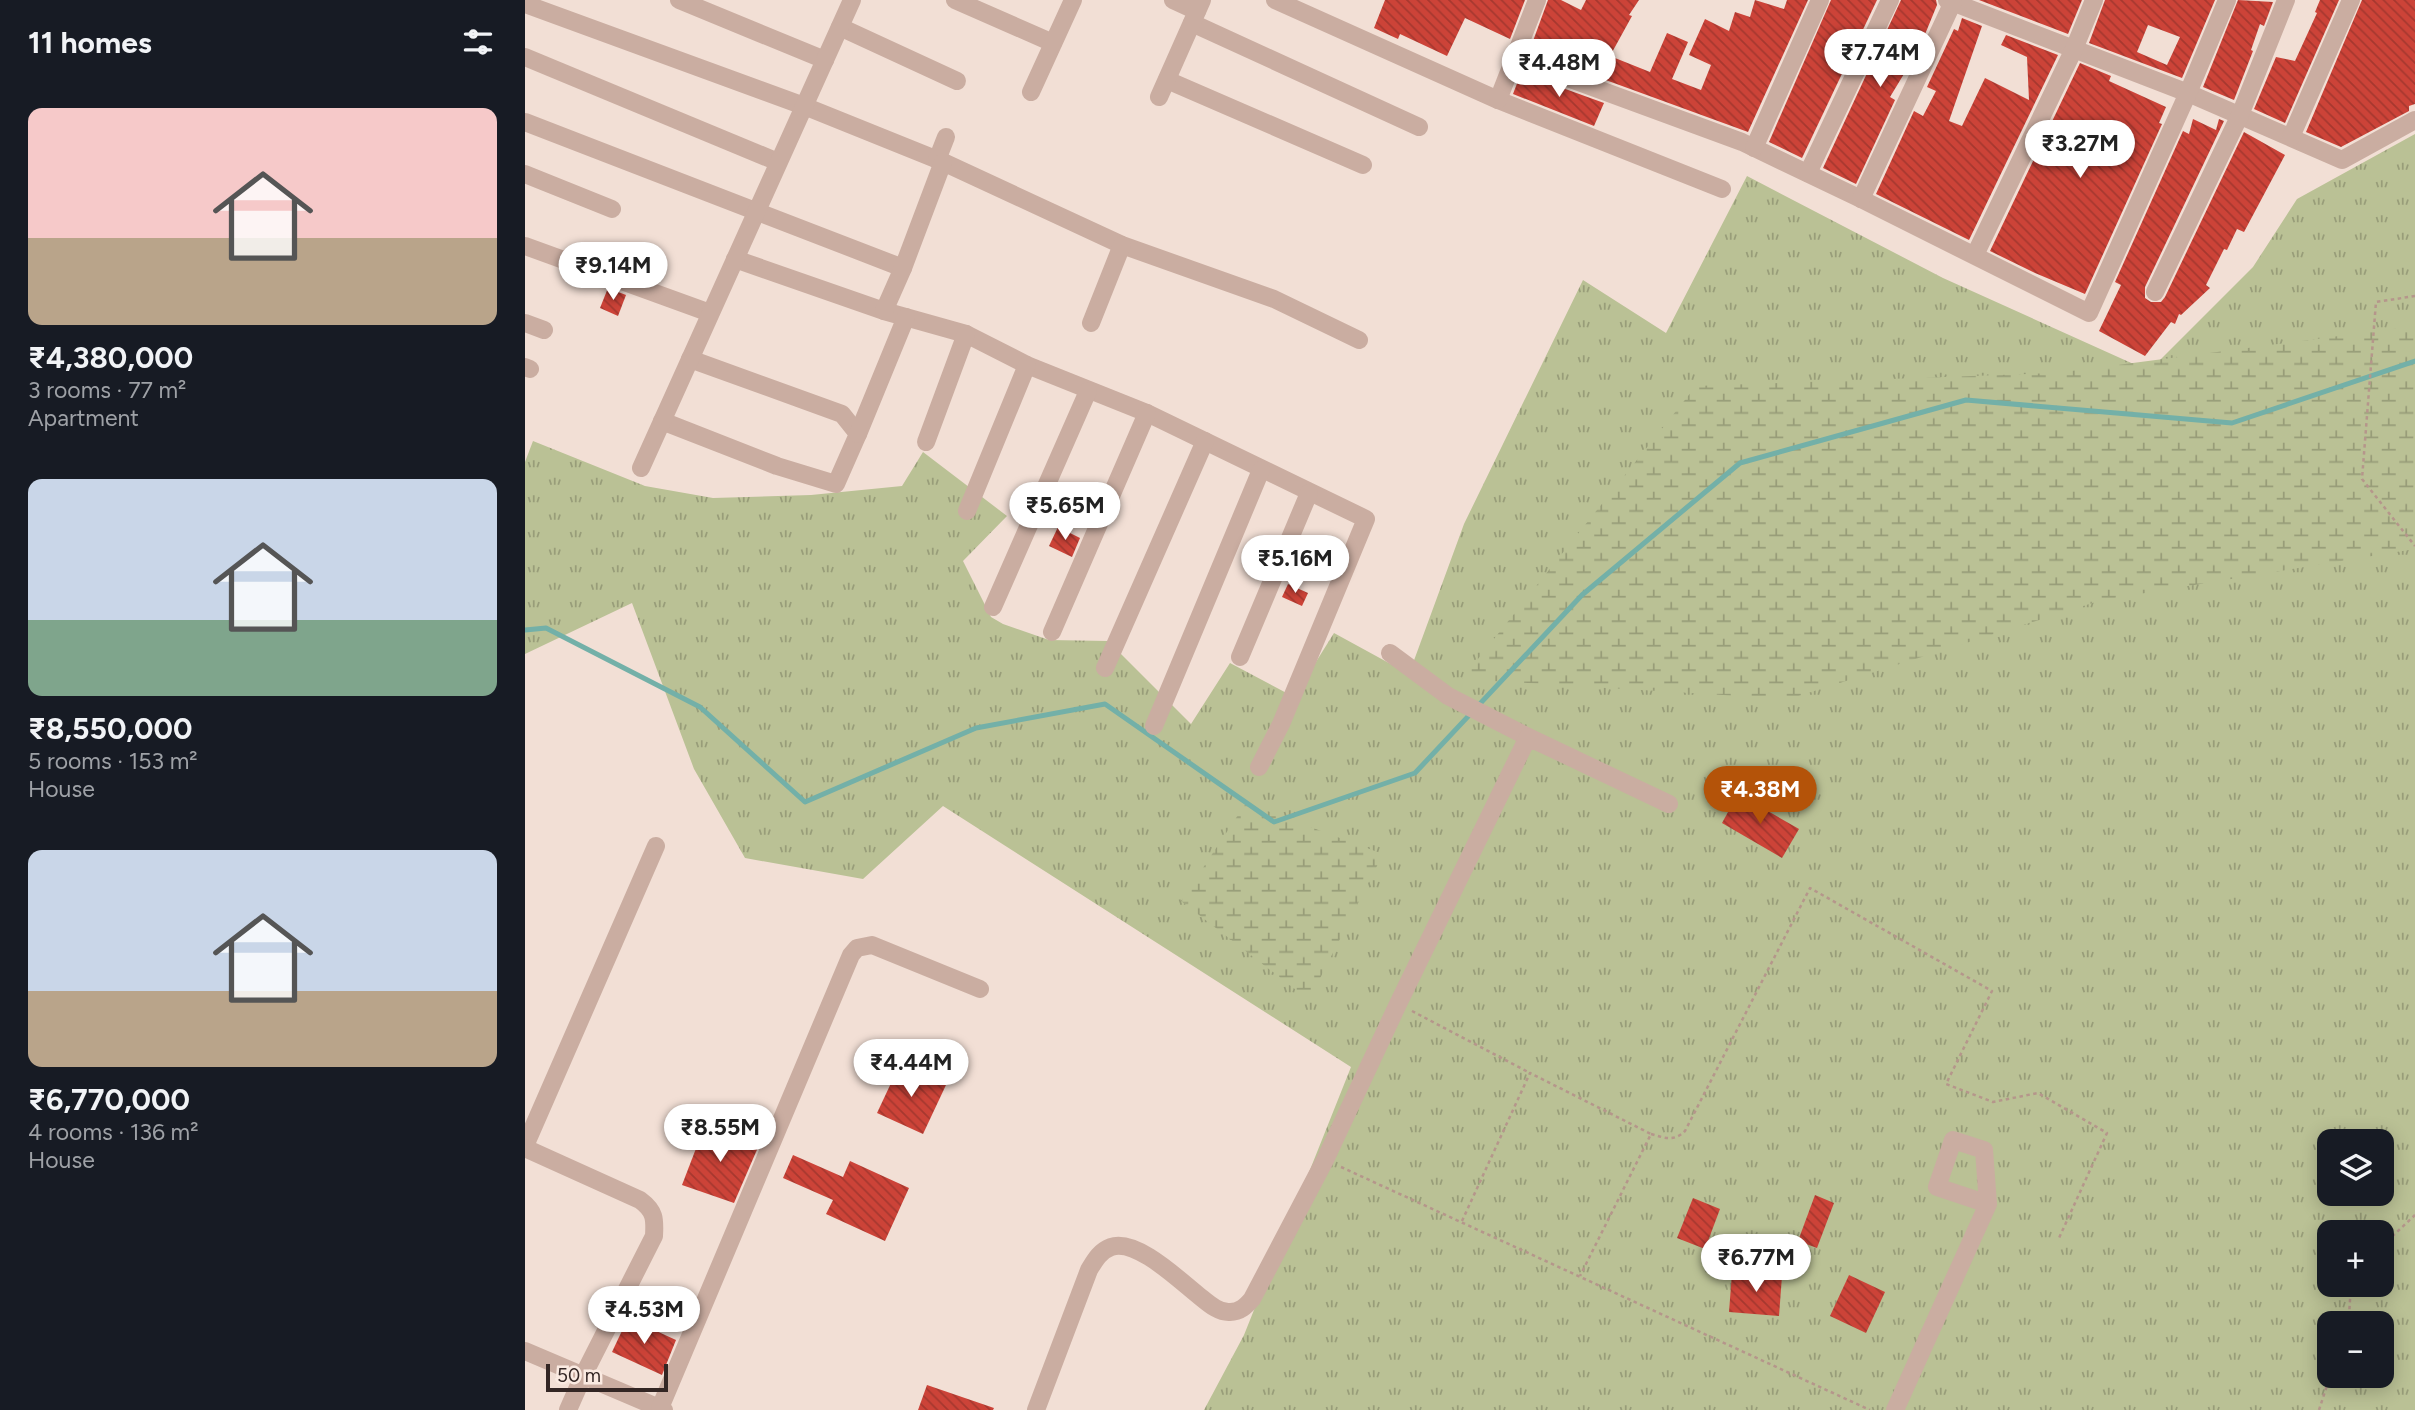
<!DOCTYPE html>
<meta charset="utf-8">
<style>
body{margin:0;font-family:Figtree,sans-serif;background:#242831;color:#f1f3f6;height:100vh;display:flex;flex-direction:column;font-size:26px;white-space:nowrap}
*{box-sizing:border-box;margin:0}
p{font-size:23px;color:#9ea1a6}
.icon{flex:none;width:38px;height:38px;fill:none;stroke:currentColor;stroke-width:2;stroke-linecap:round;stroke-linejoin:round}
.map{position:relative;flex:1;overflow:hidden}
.drawer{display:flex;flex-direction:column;background:#171b24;width:525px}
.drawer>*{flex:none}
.controls{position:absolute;left:1792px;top:1129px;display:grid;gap:14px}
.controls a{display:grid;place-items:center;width:77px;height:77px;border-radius:14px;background:#171b24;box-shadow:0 4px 18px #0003;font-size:35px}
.scale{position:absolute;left:21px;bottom:18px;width:122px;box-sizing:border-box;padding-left:7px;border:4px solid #332624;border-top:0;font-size:19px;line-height:24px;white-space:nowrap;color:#332624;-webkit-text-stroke:5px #faeae1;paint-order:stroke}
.price{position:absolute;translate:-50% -60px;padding:0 16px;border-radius:24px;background:#fff;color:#222;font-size:23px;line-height:46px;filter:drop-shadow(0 2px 4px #0008)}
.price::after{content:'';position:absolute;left:50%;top:42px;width:21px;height:16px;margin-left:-10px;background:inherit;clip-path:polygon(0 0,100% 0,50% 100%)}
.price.active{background:#b45309;color:#fff}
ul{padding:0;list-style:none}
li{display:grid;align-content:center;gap:14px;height:371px;padding:0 28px}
li span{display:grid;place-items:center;height:217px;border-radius:14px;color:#555}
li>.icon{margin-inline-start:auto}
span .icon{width:126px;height:126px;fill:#fffc;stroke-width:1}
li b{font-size:30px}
h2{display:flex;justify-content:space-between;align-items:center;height:84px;padding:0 28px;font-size:30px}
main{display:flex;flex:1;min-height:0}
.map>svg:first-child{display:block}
.grass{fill:url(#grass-tufts);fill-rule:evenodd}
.wetland{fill:url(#wetland-marsh)}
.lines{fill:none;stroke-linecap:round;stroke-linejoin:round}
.stream{stroke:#73b0a8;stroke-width:5}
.building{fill:url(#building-back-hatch);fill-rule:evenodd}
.path{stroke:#b5968b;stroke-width:2.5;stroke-dasharray:3.5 3.5;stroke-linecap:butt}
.minor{stroke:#caada1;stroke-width:18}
</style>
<main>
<section class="drawer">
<h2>11 homes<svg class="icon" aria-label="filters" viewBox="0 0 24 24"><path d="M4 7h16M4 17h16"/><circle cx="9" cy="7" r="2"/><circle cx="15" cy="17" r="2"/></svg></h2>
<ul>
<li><span style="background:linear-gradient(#f6c9c9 60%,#b9a48a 0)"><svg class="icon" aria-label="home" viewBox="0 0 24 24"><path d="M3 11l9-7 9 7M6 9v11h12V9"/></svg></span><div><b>₹4,380,000</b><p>3 rooms · 77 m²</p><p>Apartment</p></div></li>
<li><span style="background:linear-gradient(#c9d6e8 65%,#7fa58c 0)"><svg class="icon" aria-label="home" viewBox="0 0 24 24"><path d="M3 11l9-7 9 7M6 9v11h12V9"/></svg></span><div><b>₹8,550,000</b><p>5 rooms · 153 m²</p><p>House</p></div></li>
<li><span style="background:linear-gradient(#c9d6e8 65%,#b9a48a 0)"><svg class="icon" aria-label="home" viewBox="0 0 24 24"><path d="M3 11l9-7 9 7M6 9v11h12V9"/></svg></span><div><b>₹6,770,000</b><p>4 rooms · 136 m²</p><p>House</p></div></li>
</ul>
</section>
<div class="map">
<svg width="1890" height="1410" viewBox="0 0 1890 1410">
<defs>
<pattern id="grass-tufts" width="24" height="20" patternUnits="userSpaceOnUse" patternTransform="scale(1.75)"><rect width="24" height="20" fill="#bac195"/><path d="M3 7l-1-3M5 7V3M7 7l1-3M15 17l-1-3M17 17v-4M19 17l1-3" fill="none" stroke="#989d79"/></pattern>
<pattern id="wetland-marsh" width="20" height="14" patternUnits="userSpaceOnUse" patternTransform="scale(1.75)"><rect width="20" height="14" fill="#bac195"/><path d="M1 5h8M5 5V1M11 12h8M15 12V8" fill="none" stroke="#989d79"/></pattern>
<pattern id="building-back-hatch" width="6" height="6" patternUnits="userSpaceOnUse" patternTransform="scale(1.75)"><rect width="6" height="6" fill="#cc4338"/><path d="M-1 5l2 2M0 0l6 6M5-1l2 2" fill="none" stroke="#a6382f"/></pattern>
</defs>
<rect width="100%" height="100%" fill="#f2dfd5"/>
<path class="grass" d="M1890,134V1410H679L719,1335L826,1067L418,806L338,879L220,858L169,769L107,603L0,654V462L8,441L120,486L188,498L286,495L377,486L398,452L482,516L438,561L466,617L478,624L524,640L583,641L666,724L705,663L769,697L809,633L884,674L939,524L1058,280L1141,333L1222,176L1418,278L1624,371L1728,267L1772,199ZM1804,1141H1857V1194H1804ZM1804,1232H1857V1284H1804ZM1804,1323H1857V1376H1804Z"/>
<g class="wetland">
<path d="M1890,326V549L1577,600L1264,699L937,679L1171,386L1531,373Z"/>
<path d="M721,803L858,854L784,1000L656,901Z"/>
</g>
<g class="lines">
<path class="stream" d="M0,630L21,628L175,707L280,802L451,728L580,704L749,822L890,773L1057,595L1215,463L1441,400L1707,423L1890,361"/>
</g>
<g class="building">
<path d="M860,0H1000L985,39L940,18L922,56L875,34L873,39L849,28Z"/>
<path d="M1023,0H1036L1056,10L1061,0H1114L1104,15L1107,16L1085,56L1125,72L1142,33L1163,42L1147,79L1176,90L1186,65L1164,55L1180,19L1204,31L1210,12L1225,17L1230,0L1259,9L1262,0H1283L1223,132L1004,52Z"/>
<path d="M1306,0H1352L1277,158L1244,142Z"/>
<path d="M1376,0H1411L1412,5L1394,49L1365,97L1370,100L1331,184L1298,168Z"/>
<path d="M1454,0H1557L1543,34Z"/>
<path d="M1580,0H1690L1657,78L1564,43ZM1623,25L1655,37L1642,65L1612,52Z"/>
<path d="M1713,0L1748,2L1739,26L1735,24L1726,50L1728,51L1709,100L1678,87Z"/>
<path d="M1795,0H1814L1760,123L1729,109L1751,57L1770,61L1792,13L1790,12Z"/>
<path d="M1837,0H1890V104L1884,106V111L1816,147L1781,132Z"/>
<path d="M1437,18L1457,26L1424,121L1437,126L1460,78L1504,100L1502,57L1476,45L1481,35L1533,55L1444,240L1351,194L1389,111L1398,116L1411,91L1402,87L1429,29L1433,31Z"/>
<path d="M1555,63L1586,76L1584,81L1641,107L1634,123L1637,124L1560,294L1510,273L1465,251Z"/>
<path d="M996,73L1079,103L1069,126L988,94Z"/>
<path d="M1668,119L1691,130L1694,119L1699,121L1620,287V298L1626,302H1636L1640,297L1719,132L1760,155L1719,232L1712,229L1702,250L1699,249L1681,285L1685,288L1656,315L1654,314L1650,324L1646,322L1620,356L1574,331L1596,285L1590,282L1658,131L1664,134Z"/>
<path d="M83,288L101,295L93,316L75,308Z"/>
<path d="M533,527L555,538L547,557L524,546Z"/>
<path d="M763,584L783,593L777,606L757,597Z"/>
<path d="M1213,794L1274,829L1257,858L1197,823Z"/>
<path d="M375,1064L421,1085L398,1134L352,1113Z"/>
<path d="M180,1125L234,1145L209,1203L157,1185Z"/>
<path d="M268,1155L318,1177L325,1161L384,1188L360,1241L301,1214L308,1200L258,1178Z"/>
<path d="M1290,1195L1309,1203L1292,1248L1273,1241Z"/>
<path d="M1168,1198L1195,1209L1180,1249L1152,1238Z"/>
<path d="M1207,1273L1257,1276L1254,1316L1204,1312Z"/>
<path d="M1324,1275L1360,1292L1341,1333L1305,1316Z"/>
<path d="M103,1318L151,1340L137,1375L87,1352Z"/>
<path d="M402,1385L469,1408L468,1410H393Z"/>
</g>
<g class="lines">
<g class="path">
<path d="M1890,296L1851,302L1837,479L1890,546"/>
<path d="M887,1011L1005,1073"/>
<path d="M1126,1134C1140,1138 1149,1142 1160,1131L1285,888L1467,991L1421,1084L1468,1102L1513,1093L1582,1133L1534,1238"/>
<path d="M816,1167L1345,1410"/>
<path d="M937,1221L1005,1073L1126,1134L1055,1276"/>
<path d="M1857,1246L1890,1215"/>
<path d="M1822,1323L1824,1316L1826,1284"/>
<path d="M1794,1410L1805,1376"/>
</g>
<g class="minor">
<path d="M154,0L300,60"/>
<path d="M430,0L528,43"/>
<path d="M648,0L672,11"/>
<path d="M750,0L973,100L1197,189"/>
<path d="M1422,0L1663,93L1817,160L1890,120"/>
<path d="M0,4L279,106L418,162L597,245L749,299L834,340"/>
<path d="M667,23L894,127"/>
<path d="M315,27L432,81"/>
<path d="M0,57L253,162"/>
<path d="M988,58L1217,142L1336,199L1564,313L1663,93L1702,0"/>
<path d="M642,80L838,165"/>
<path d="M506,92L548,0"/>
<path d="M634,97L677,0"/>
<path d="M973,100L1012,0"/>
<path d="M0,122L378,268"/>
<path d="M1766,137L1826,0"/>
<path d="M1229,148L1295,0"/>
<path d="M412,160L421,137"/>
<path d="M1283,173L1365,0"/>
<path d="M0,174L87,209"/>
<path d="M1336,199L1428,2"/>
<path d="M0,246L185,313"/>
<path d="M1450,255L1549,49L1569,0"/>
<path d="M210,259L359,311L441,334L502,365L622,413L841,519L756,724L734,767"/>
<path d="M1630,292L1715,115L1761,0"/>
<path d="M359,311L378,268L418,162"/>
<path d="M0,323L19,330"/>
<path d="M566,323L597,245"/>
<path d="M0,367L5,369"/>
<path d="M137,421L252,466L311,484L333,434L317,414L165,359"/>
<path d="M333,434L381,317"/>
<path d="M401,442L441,334"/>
<path d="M116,468L327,0"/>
<path d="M442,511L502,365"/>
<path d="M468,607L563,391"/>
<path d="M527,632L622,413"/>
<path d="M865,653L923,696L1003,737"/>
<path d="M715,657L784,493"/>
<path d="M580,668L680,441"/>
<path d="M629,726L736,470"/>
<path d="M0,1146L131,846"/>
<path d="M0,1148L115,1200C130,1211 130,1219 129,1236L58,1376L43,1410"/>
<path d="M0,1351L139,1410"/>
<path d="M135,1408L326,955L332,948L347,945L455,989"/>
<path d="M511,1410L564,1270C570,1260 575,1251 586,1247C611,1238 654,1280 673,1295C682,1302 693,1313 705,1312C715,1312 721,1306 727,1299L800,1160L873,1004L1003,737L1144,804"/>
<path d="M1370,1410L1463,1204L1459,1150L1428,1140L1412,1187L1463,1204"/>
</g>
</g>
</svg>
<div class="controls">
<a><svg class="icon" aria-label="layers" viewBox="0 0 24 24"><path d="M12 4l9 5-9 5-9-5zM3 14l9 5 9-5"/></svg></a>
<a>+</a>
<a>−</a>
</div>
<div class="scale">50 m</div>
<b class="price" style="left:1355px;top:89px">₹7.74M</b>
<b class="price" style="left:1034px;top:99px">₹4.48M</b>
<b class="price" style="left:1555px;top:180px">₹3.27M</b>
<b class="price" style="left:88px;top:302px">₹9.14M</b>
<b class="price" style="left:540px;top:542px">₹5.65M</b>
<b class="price" style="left:770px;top:595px">₹5.16M</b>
<b class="price active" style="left:1235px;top:826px">₹4.38M</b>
<b class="price" style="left:386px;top:1099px">₹4.44M</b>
<b class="price" style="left:195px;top:1164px">₹8.55M</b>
<b class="price" style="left:1231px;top:1294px">₹6.77M</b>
<b class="price" style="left:119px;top:1346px">₹4.53M</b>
</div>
</main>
